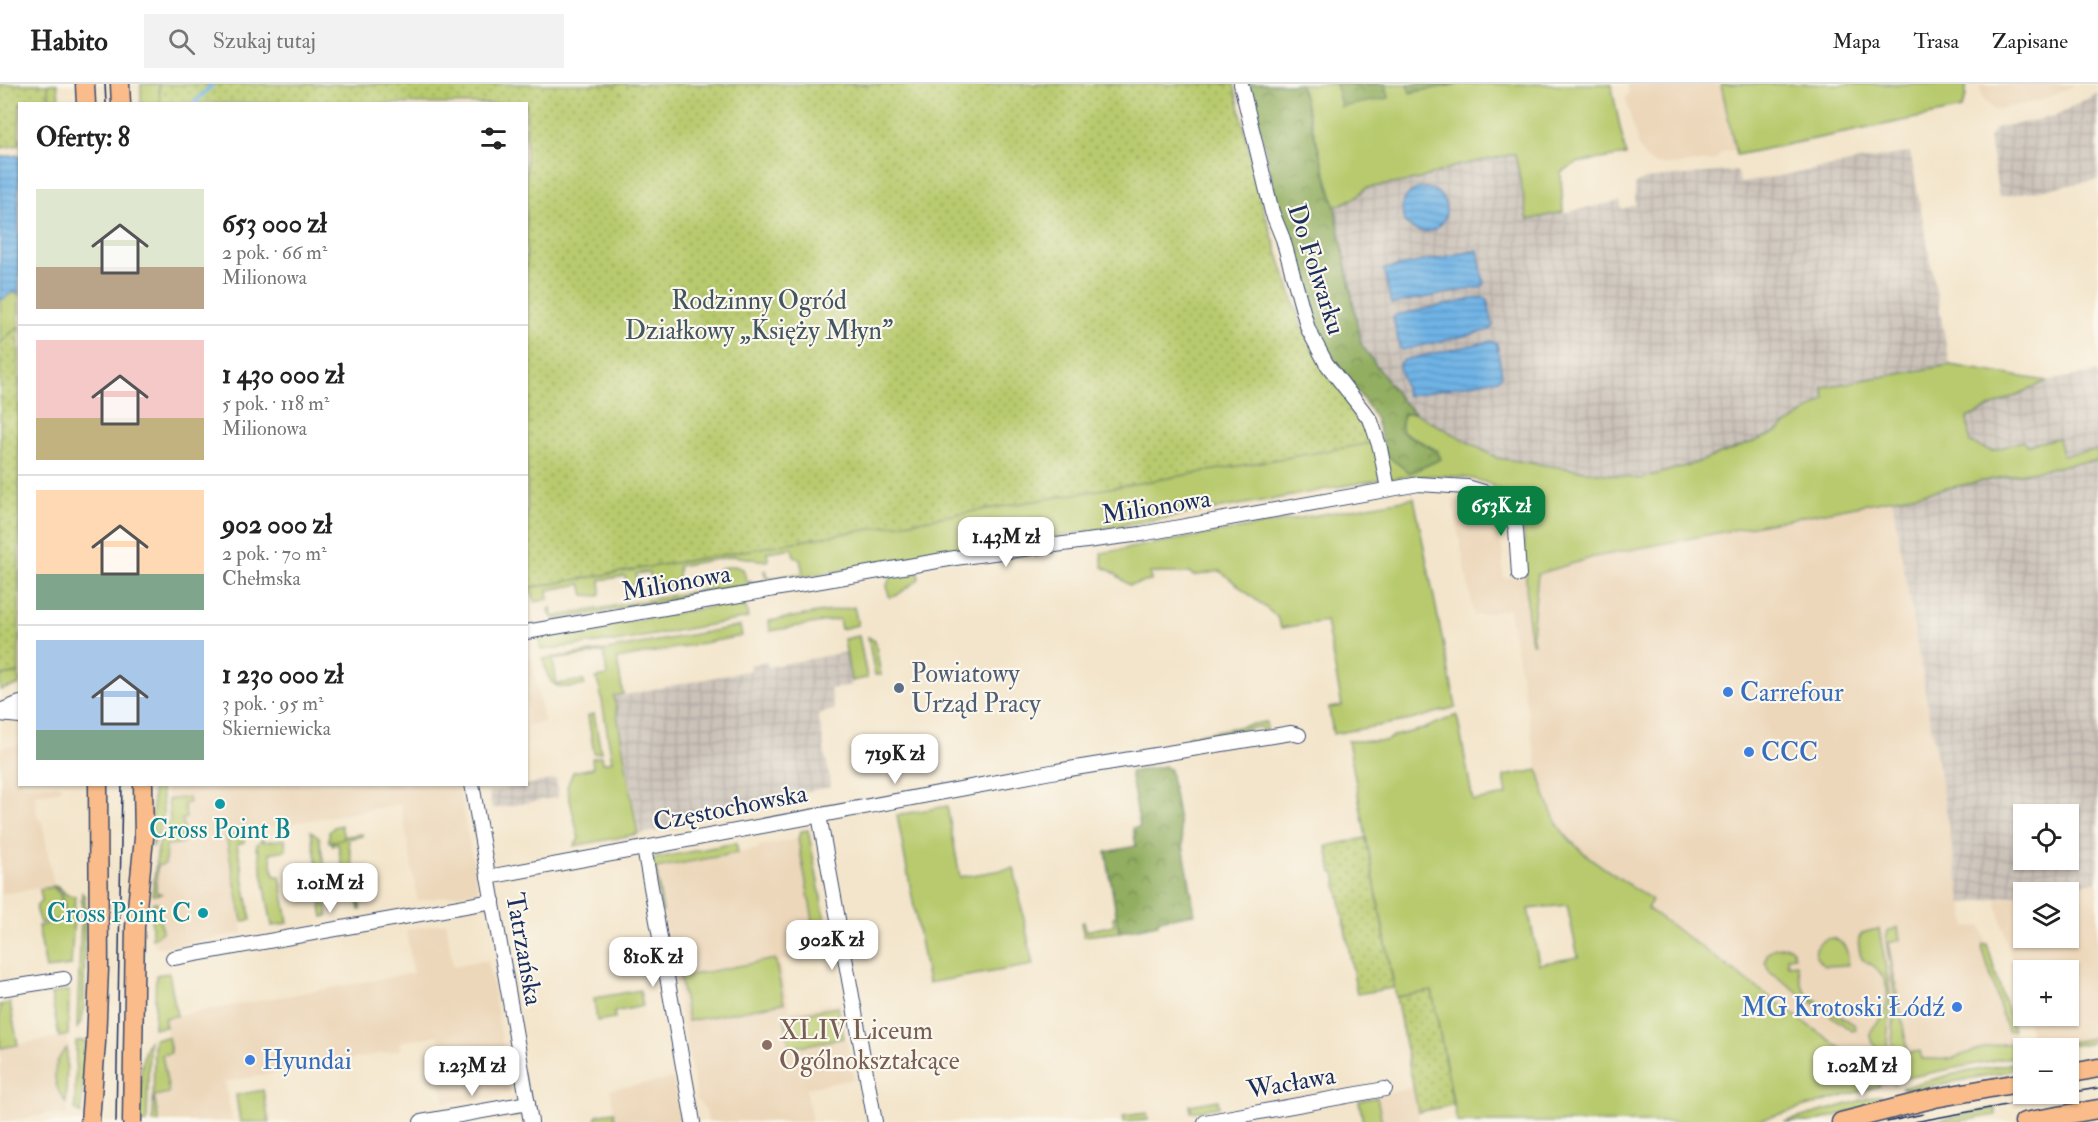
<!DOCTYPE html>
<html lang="pl">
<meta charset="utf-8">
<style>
body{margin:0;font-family:"IM FELL Double Pica",serif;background:#f2f2f2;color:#222;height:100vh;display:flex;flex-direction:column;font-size:22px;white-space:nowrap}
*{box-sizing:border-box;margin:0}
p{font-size:20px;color:#767676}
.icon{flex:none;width:33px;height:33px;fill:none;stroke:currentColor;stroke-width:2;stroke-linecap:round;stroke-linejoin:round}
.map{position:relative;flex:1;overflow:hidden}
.side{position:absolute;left:18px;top:18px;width:510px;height:684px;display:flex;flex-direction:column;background:#fff;border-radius:0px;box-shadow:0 2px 4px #0004}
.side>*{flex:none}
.tools{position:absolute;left:2013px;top:720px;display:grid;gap:12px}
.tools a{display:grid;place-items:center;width:66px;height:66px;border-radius:0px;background:#fff;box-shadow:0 2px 4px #0004;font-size:30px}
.price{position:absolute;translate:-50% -51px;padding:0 14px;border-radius:12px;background:#fff;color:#222;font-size:20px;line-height:39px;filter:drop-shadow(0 2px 3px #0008)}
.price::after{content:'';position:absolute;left:50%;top:36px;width:18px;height:14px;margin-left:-9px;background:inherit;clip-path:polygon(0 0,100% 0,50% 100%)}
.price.on{background:#0b8043;color:#fff}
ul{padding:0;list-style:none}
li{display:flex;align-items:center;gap:18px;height:150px;padding:0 18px}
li+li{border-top:2px solid #e0e0e0}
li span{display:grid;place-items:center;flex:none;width:168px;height:120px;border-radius:0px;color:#555}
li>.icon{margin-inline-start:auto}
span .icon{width:72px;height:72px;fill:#fffc;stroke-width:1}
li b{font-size:26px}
h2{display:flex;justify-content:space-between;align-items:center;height:72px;padding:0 18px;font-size:26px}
header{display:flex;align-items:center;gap:36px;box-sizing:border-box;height:84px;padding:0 30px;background:#fff;border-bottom:2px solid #e0e0e0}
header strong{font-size:28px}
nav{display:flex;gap:33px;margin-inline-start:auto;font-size:21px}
.search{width:420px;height:54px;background:#f2f2f2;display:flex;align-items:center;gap:15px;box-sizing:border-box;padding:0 21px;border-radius:0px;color:#767676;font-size:22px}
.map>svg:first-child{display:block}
.built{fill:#ecd7ba}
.industrial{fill:url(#industrial-grid);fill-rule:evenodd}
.grass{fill:#b8ca6d;stroke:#6a7c66;stroke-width:1.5;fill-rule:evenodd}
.forest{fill:url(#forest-crowns);stroke:#566e5f;stroke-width:1.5}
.park{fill:url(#park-tufts);stroke:#6a7c66;stroke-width:1.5}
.garden{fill:url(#garden-dots);stroke:#6a7c66;stroke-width:1.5}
.water{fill:url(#water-rules);stroke:#4672a2;stroke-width:1.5}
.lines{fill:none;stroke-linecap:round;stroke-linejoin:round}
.stream{stroke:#70b4e6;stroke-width:4}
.minor-casing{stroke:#3b4a6e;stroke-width:16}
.major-casing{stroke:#3b4a6e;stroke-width:21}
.minor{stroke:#fff;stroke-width:14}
.major{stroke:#f9bc8a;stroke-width:18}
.tram{stroke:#1b2f5e;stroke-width:1.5}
.service-dot{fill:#5c6f8a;stroke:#fbf7ec;stroke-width:2}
.shop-dot{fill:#3f7fe0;stroke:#fbf7ec;stroke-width:2}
.culture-dot{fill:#0f9aa8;stroke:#fbf7ec;stroke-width:2}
.education-dot{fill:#8d6e63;stroke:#fbf7ec;stroke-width:2}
.labels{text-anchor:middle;stroke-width:4.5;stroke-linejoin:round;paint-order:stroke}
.street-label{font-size:26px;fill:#1b2f5e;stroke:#fbf7ec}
.park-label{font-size:26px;fill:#425662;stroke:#fbf7ec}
.service-label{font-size:26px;fill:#4e5e75;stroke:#fbf7ec;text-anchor:start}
.shop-label{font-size:26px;fill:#366cbe;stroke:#fbf7ec;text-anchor:start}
.culture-label{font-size:26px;fill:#0d838f;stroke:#fbf7ec}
.education-label{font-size:26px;fill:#785e54;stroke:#fbf7ec;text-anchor:start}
</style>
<header>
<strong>Habito</strong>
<div class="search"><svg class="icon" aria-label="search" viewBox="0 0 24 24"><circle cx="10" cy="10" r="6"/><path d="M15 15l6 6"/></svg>Szukaj tutaj</div>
<nav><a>Mapa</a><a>Trasa</a><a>Zapisane</a></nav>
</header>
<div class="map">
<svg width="2098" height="1038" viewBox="0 0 2098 1038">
<defs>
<pattern id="industrial-grid" width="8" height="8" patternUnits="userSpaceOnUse" patternTransform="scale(1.5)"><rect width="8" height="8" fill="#cbc2b8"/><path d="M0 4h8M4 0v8" fill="none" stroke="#aea7a1"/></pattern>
<pattern id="forest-crowns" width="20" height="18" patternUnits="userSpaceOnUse" patternTransform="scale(1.5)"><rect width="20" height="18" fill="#92ae60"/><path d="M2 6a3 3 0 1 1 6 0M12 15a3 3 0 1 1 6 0" fill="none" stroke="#768e52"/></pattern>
<pattern id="park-tufts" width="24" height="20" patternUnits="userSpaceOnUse" patternTransform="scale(1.5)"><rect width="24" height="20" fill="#b8ca6d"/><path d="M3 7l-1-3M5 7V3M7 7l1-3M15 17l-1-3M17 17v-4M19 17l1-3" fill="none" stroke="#95a45d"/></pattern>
<pattern id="garden-dots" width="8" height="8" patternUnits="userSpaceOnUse" patternTransform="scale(1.5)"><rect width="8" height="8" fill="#b8ca6d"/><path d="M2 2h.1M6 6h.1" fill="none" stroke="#95a45d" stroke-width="1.8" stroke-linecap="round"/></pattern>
<pattern id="water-rules" width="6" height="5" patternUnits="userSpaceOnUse" patternTransform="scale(1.5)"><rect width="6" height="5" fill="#70b4e6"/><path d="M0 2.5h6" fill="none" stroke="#5b93be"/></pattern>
</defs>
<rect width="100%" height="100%" fill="#fbf7ec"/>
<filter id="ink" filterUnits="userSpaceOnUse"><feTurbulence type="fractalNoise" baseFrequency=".0167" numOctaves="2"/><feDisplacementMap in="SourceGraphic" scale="12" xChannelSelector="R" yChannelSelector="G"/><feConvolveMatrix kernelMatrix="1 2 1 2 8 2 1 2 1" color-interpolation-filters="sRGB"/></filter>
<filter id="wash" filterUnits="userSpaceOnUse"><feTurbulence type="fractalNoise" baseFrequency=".008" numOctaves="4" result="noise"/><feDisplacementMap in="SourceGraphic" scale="24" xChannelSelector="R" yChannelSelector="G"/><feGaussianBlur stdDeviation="1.35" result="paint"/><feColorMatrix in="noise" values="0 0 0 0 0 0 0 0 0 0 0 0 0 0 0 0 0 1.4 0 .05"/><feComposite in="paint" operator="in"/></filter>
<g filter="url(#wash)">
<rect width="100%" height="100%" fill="#f3e5cb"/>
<g class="built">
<path d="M1627,0H1721L1734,66L1722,68L1715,76L1673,81L1654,80L1645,74L1639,64L1625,12L1629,11Z"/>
<path d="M1980,0H2077L2043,16L1994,26L1982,14Z"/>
<path d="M1892,414L1967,844L1981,842L2021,971L1938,987L1865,1006L1647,823L1652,816L1576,762L1560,744L1550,724L1538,686L1509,525L1474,532L1452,415L1490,424L1496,429L1504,478L1502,479L1504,494L1537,490L1594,473Z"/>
<path d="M532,572L544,638L527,641V573Z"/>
<path d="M19,661L20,700L61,701V706L35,711L37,733L42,738L54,802L0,810V664Z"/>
<path d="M166,701H459L478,807L418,817L401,720L225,751L243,849L157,864L152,855L150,828L158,764L170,736Z"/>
<path d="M798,755L819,869L780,877L790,927L840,918L854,995L806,1004L812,1038H708L706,1028L707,1027L697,1016L655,784L759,765V762Z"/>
<path d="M2098,797V953L2034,964L2026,932H2068V886H2024L2023,922L1996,816L2023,811L2024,854H2068V808H2035Z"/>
<path d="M446,839L453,883L488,876L511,1010L445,1019L441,1001L446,998L438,951L400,958L401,966L225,998L232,1038H159L154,1011L168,1008L162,971L171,969L164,934L413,889L406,846Z"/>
<path d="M68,951L67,1032L48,1030L0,1038V964Z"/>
<path d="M673,995L681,1038H616L610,1005Z"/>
<path d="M1413,1004L1419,1038H1382L1376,1011Z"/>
</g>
<g class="industrial">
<path d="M2098,9V96L1999,113L1989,54L1995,44L2052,33Z"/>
<path d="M1910,68L1950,281L1824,303L1826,316L1771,351L1696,379L1640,395L1497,374L1415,329L1401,316L1361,260L1335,123L1353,115L1367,104L1416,96L1456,82L1516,70L1528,136L1620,117L1622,125L1631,122L1635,121V102L1637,99L1646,95L1737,86L1740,99Z"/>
<path d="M2098,288V366L2061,371L2057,354L2027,361L2022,357L1992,367L1970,359L1967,334L2047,297Z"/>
<path d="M2098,377V797L1962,820L1892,414L2076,379ZM2024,730H2068V776H2024Z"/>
<path d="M846,568L852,601L830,605L834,626L818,630L831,703L682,730L677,744L640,750L615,613L751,586L750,581L767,578L768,583Z"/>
<path d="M556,695L558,713L492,725L489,708Z"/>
</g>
<g class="grass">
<path d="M48,0H57L60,19H49Z"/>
<path d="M141,0H159L160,19H141Z"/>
<path d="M1300,0H1611L1626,71L1576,79L1561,89L1563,128L1528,136L1515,70L1456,82L1416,96L1367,104L1353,115L1335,123Z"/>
<path d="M1721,0H1966V13L1961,25L1736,71Z"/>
<path d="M13,208L19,209V242L0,259V217Z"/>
<path d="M1950,281L2047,297L1967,334L1970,359L1992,367L2022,357L2027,361L2058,354L2062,371L2098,366V377L2076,379L1594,473L1538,490L1532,550L1534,559H1531L1528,537L1523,434C1513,411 1492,397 1467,394C1412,385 1345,402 1291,412C1201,427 1111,443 1021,459L984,461L775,498L766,494L764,487L766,486L768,495L803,489L800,475L794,472L792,464L767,468L768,476L766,477L734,472L678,482C681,504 669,503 651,498L649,488L636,490L637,500L627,502L625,492L600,496L601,507L599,512L584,511L581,500L548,506L549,515L535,518L532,508L527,509V504L1361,360L1372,359L1438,367L1401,347L1403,330L1415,329L1497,374L1640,395L1696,379L1771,351L1825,316L1823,303Z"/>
<path d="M1414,414L1456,623L1411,636L1333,650L1329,624L1342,622L1326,537L1281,544L1277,533L1220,487L1193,492L1191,489H1150L1151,497L1129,501C1119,494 1114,487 1103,483L1101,469Z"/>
<path d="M734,482L743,485L747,498L752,497L748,503L558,536C552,535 550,532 549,526L551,524L553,533L704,506V498L721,484Z"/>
<path d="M918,487L919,495L896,512L889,513L887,501L891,492Z"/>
<path d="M738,518L746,523L748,534L615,558H604L541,566L539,553Z"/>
<path d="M854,523L858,541L841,545L839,535L770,547L769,537Z"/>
<path d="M740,542L742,552L617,575L623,610L614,612L638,750L574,762L579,755L567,703L573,688L593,684L592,674L602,672L603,679L612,677L600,605L596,594L607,592L604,568L553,576L557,600L583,596L585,601C555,606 550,605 543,575L606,566Z"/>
<path d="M859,552L867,594L851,597L844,555Z"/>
<path d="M868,553L875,557L881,591H875Z"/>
<path d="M19,589V601L0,606V592Z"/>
<path d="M594,630L601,668L594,669L588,632Z"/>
<path d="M1457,631L1473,717L1507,711L1504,692L1538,686C1543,705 1548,724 1559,742C1575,769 1625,797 1652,816L1647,824L1854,974L1861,965C1877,977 1877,984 1880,1002L1752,1038H1457L1432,908L1396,913L1348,657H1385L1394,652L1423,645ZM1567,821L1578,873L1539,880L1528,825Z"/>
<path d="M1266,638L1267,646L1262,647L1261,643L1189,654V652Z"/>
<path d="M153,701H160C165,733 166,734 152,764Z"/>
<path d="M188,713L189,719L184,720L186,734L182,735L184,747L181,749L182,759L166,762L165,780L157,782L156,808L163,810L152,811L158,764L170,736L168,716Z"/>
<path d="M947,722L960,793L1014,784L1033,881L928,899L897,731Z"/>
<path d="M808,746L831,867L819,869L798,755L801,747Z"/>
<path d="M311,747L319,753L325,785L318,786Z"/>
<path d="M244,749L245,758L237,760L251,836L242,837L226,752Z"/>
<path d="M362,750V752L348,755L361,826H359L356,811L347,812L338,760L332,761V758L343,755V753Z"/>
<path d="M263,755L264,758L285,755L286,766L270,769L274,792H280L288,839L272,842L258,765H256L257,760Z"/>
<path d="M736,759L738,769L656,784L663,828H661L652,775Z"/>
<path d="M321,793L328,832L323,833L316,794Z"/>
<path d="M54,802L59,803L67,811L75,812L71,882L46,885L38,842L67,836L62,809Z"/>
<path d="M53,803L60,810L65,834L40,839L36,827L37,821L42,817L40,805Z"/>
<path d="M82,809L85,813L84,923L82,935L77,945Z"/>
<path d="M157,818L162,848L152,855V819Z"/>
<path d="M1117,832L1119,848L1084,852L1081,839L1084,838L1086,847L1114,841L1113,833Z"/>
<path d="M1898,843L1900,856L1888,859L1908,969L1920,967L1922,975C1930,974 1938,976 1946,975C1965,973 1999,953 2017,962L2021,971L1901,995L1892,960L1895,915L1886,855L1888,847Z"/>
<path d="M1879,845L1891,914L1887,958L1896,995L1894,999L1887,972C1851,945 1883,946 1887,918C1889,904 1884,889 1872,881C1871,880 1864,877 1863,876C1860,873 1860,868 1859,863C1856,848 1867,847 1879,845Z"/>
<path d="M1834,854C1846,859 1849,869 1848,881L1824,882C1809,870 1815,855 1834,854Z"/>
<path d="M1983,860H1987L2013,946L2007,947L1982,863Z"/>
<path d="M1787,862L1792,865L1795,872L1787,873L1788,881L1797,880L1801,900L1808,912L1855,941L1856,946L1852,947L1770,888L1765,878L1767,870L1775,864Z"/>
<path d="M775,875L784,919L688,937L680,893Z"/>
<path d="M169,889L177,932L164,934L166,943L154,944L156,891Z"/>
<path d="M640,906L643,922L614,928L615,934L597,937L594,914Z"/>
<path d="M66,907H69L68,951L59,953L51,910Z"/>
<path d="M10,919L18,961L0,964V921Z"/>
<path d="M838,923L844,954L790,964L784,932Z"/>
<path d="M168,953L171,969L162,971L169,1009L154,1012L159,1038H153L154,955Z"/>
<path d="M2098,953V957L2057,964H2037Z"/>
<path d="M80,957H85L86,960L81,1030L75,1025L76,958Z"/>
<path d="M149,957L147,1038H140C141,1019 138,972 149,957Z"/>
<path d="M67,964L66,1019C52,1001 50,980 67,964Z"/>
<path d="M2019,978L2009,987L1912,1006L1901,1004L1950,991Z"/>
<path d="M263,1006L269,1038H240L236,1011Z"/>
<path d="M1881,1011L1877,1020L1813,1038H1784Z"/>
<path d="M1377,1013L1382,1038H1363L1359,1017Z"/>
<path d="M1218,1016L1219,1023L1191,1028L1190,1021Z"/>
<path d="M1995,1024L1996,1031L1955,1038H1932Z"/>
<path d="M614,1028L615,1038H595L597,1031Z"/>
<path d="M1147,1029L1148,1036L1124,1038L1123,1032Z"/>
</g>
<g class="forest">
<path d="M1248,0H1300L1335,123L1361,260L1401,316L1415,329L1403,330L1401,347L1438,368L1441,375L1410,389L1386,371L1376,336L1368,322L1336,280L1318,253V243L1310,239L1283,149L1258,34Z"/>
<path d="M1336,0H1386L1389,14L1341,23Z"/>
<path d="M1408,0H1458L1410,9Z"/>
<path d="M1165,682L1170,686L1195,830L1158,836V840L1119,848L1106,768L1136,762L1133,744L1140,743L1130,688Z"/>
</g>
<path class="park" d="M341,741L344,755L329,758V748L334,743Z"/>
<g class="garden">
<path d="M0,0H48L49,19L20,20L19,61L0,64Z"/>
<path d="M159,0H1234L1263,124L1302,243L1366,337L1372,359L527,504L526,20L160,19Z"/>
<path d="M19,242V589L0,592V259Z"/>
<path d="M1366,754L1394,904L1357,910L1335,789H1332L1327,762Z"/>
<path d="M1432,907L1453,1021L1418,1028L1396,913Z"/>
</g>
<g class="water">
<path d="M19,71V209L13,208L0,217V73Z"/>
<circle cx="1424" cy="126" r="22"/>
<path d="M1478,166L1484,200L1482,203L1391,220L1384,185Z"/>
<path d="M1483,213L1487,215L1493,241L1490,246L1402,266L1400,264L1393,234L1396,231Z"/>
<path d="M1491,257L1497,260L1502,291L1498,295L1407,312L1399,281L1404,276Z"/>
</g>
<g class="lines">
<path class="stream" d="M193,20L213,0"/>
</g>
</g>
<g filter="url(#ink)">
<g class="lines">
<g class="minor-casing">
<g id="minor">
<path d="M1241,0L1272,128L1283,155L1308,245L1326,279L1371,337L1380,364L1388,405"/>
<path d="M526,548L955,474L1141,450L1419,400L1467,403L1487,409L1503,420L1513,435L1516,445L1519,491"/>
<path d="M0,627L20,619"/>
<path d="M0,630L20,632"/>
<path d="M472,700L531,1038"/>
<path d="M819,731L875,1038"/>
<path d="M644,764L693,1038"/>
<path d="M488,793L1057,687L1291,649L1299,651"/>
<path d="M173,874L493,817"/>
<path d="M0,905L64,895"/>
<path d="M421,1038L528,1019"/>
<path d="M1205,1038L1385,1005"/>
</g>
</g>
<g class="major-casing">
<g id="major">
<path d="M85,0L86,20"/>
<path d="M120,0L121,20"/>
<path d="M2068,990L2098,984"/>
<path d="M90,1038L96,958L99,885L98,700"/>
<path d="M132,1038L135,843L144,754L143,700"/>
<path d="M1841,1038L1935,1014L2024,998"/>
<path d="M2024,1038L2098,1025"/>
</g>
</g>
<use href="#minor" class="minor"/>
<use href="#major" class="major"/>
<g class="tram">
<path d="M105,0L106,20"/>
<path d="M2068,1009L2098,1004"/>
<path d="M116,1038L122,700"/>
<path d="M1887,1038L1923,1030"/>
<path d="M1914,1038L2066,1010"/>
</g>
</g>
</g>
<circle class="service-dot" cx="899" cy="604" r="6"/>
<g class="shop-dot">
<circle cx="1728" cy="608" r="6"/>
<circle cx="1749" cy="668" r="6"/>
<circle cx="1957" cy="923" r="6"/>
<circle cx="250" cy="976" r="6"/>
</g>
<g class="culture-dot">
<circle cx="220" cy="720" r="6"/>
<circle cx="203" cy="829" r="6"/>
</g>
<circle class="education-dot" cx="767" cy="961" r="6"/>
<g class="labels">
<g class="street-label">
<text transform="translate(1317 185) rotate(72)" y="9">Do Folwarku</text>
<text transform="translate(1156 422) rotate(-9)" y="9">Milionowa</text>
<text transform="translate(676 498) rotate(-10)" y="9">Milionowa</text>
<text transform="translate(730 723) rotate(-11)" y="9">Częstochowska</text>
<text transform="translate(525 865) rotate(80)" y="9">Tatrzańska</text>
<text transform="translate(1291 998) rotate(-10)" y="9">Wacława</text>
</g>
<g class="park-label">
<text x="759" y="225">Rodzinny Ogród<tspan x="759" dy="30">Działkowy „Księży Młyn”</tspan></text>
</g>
<g class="service-label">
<text x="911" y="598">Powiatowy<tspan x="911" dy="30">Urząd Pracy</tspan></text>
</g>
<g class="shop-label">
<text x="1740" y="617">Carrefour</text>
<text x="1761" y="677">CCC</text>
<text x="1945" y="932" text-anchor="end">MG Krotoski Łódź</text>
<text x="262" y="985">Hyundai</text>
</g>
<g class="culture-label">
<text x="220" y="754">Cross Point B</text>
<text x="191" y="838" text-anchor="end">Cross Point C</text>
</g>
<g class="education-label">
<text x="779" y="955">XLIV Liceum<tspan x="779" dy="30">Ogólnokształcące</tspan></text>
</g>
</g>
</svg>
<div class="tools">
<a><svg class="icon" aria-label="locate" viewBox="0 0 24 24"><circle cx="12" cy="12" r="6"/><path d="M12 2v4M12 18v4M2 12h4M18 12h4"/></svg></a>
<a><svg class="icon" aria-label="layers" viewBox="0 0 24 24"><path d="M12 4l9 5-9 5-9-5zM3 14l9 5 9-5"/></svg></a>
<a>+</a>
<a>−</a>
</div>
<b class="price on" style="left:1501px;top:453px">653K zł</b>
<b class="price" style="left:1006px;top:484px">1.43M zł</b>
<b class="price" style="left:895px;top:701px">719K zł</b>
<b class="price" style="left:330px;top:830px">1.01M zł</b>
<b class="price" style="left:832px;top:887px">902K zł</b>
<b class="price" style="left:653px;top:904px">810K zł</b>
<b class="price" style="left:472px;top:1013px">1.23M zł</b>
<b class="price" style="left:1862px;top:1013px">1.02M zł</b>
<section class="side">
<h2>Oferty: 8<svg class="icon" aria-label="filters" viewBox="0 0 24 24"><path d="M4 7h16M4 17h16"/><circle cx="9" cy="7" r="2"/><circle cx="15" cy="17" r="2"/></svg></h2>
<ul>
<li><span style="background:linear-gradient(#dfe7d0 65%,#b9a48a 0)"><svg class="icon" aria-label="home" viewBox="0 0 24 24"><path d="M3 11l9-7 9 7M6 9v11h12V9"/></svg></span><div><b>653 000 zł</b><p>2 pok. · 66 m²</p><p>Milionowa</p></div></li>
<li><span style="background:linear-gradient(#f6c9c9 65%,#c2b280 0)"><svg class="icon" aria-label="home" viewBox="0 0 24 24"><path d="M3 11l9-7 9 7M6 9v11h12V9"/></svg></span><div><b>1 430 000 zł</b><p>5 pok. · 118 m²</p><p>Milionowa</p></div></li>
<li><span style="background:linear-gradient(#ffd9b3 70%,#7fa58c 0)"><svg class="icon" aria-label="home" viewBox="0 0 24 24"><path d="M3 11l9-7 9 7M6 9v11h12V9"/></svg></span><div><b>902 000 zł</b><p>2 pok. · 70 m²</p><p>Chełmska</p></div></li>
<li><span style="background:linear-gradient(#a9c7e8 75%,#7fa58c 0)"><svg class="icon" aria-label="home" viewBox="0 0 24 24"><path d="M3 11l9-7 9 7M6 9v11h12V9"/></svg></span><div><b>1 230 000 zł</b><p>3 pok. · 95 m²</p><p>Skierniewicka</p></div></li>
</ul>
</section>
</div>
